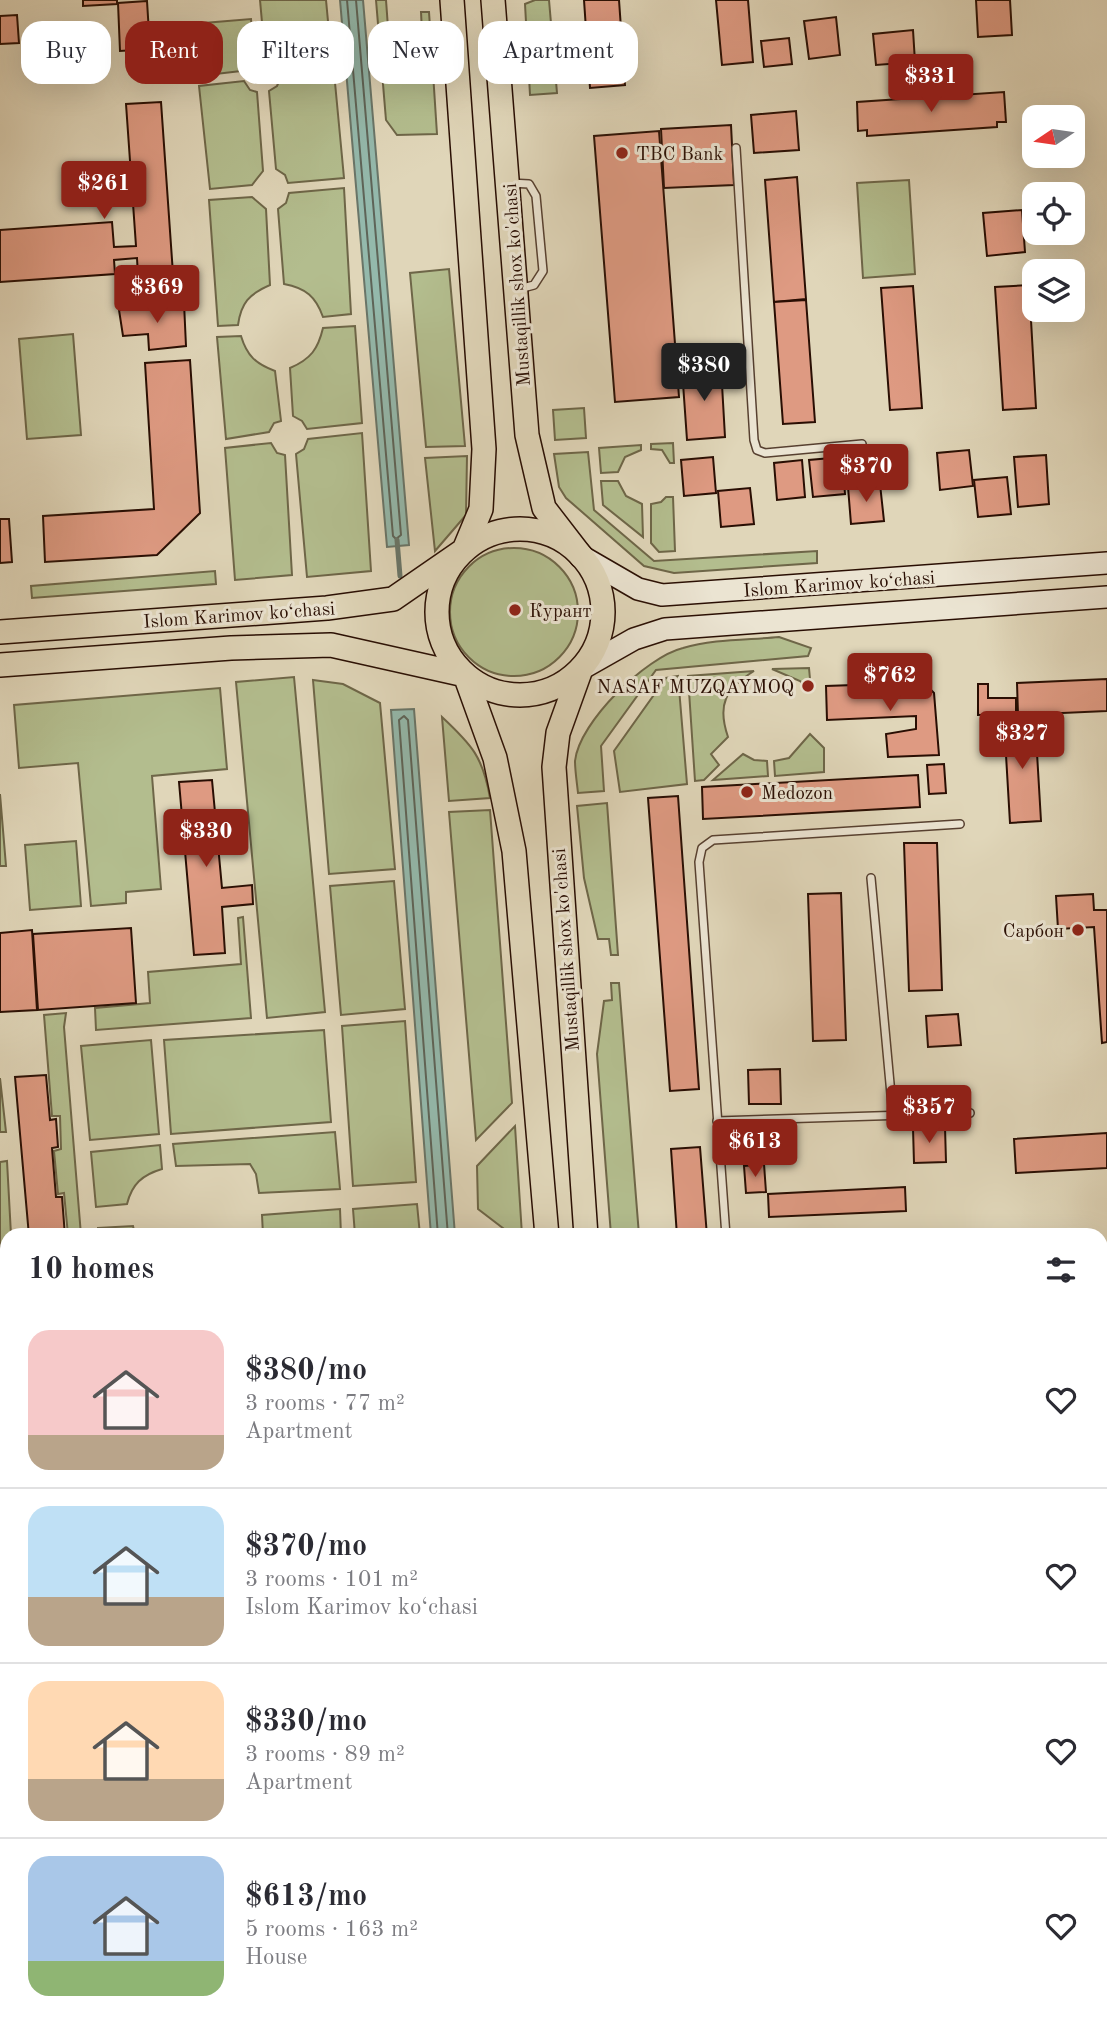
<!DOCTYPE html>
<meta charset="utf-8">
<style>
body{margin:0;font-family:"Old Standard TT",serif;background:#f2f2f3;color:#2b2b33;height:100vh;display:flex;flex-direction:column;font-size:26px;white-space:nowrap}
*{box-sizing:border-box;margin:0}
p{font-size:23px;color:#7c7c81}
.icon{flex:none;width:38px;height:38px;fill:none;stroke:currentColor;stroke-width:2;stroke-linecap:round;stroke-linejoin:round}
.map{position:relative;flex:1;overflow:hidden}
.drawer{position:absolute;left:0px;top:1228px;width:1108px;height:800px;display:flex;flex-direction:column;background:#fff;border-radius:21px 21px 0 0;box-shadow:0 7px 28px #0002}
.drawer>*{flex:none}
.hud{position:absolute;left:21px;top:21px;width:700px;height:63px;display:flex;gap:14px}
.needle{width:46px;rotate:257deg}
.controls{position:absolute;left:1022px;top:105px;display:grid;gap:14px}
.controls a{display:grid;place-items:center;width:63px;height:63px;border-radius:14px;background:#fff;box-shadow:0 7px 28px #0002;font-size:35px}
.price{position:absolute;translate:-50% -60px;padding:0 16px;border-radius:7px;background:#8f2418;color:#fff;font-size:23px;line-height:46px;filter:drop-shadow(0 2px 4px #0008)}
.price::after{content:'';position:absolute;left:50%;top:42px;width:21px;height:16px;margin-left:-10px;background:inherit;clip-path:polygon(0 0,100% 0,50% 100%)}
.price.selected{background:#222;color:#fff}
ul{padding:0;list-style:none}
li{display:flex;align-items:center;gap:21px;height:175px;padding:0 28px}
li+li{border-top:2px solid #e1e1e2}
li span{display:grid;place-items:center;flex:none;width:196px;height:140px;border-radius:21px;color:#555}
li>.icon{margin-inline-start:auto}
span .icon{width:84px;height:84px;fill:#fffc;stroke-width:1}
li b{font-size:30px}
h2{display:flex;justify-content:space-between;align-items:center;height:84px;padding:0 28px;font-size:30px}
.chip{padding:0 24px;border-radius:21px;background:#fff;box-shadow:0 7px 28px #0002;font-size:24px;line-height:63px}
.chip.selected{background:#8f2418;color:#fff}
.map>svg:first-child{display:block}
.green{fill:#b3bd8e;stroke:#6e6648;stroke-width:2}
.water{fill:#94b9ac;stroke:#697568;stroke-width:2}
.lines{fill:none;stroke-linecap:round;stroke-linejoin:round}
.shore{stroke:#5e6458;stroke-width:2}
.stream{stroke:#697568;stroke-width:5}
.building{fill:#de9a82;stroke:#290e03;stroke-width:2}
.service-casing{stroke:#574030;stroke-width:10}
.secondary-casing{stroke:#290e03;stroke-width:24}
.primary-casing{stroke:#290e03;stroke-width:26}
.service{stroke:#ebe4d2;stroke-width:7}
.secondary{stroke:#ebe4d2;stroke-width:21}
.primary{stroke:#e0d6b9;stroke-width:23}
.poi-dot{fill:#8f2418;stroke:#ebe4d2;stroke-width:2.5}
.labels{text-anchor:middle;stroke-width:6;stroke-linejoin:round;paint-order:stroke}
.poi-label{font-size:19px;fill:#290e03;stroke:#ebe4d2;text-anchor:start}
.street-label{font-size:19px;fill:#290e03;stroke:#ebe4d2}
</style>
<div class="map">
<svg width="1107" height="2028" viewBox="0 0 1107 2028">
<rect width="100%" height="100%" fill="#e0d6b9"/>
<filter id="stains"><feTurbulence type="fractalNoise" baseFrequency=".00286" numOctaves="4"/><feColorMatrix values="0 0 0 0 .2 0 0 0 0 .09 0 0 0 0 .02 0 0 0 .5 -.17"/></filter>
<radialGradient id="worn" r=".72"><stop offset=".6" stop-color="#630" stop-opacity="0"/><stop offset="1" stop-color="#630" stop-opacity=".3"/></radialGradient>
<g class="green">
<path d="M260,0H326L332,64L277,68L273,61L265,56Z"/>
<path d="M376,0H386L390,55L423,53L421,12H429L437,134L397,135L386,120Z"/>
<path d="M535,0H549L557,93L530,95L525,4Z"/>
<path d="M251,19L254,59L241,71L199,76L192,24Z"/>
<path d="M334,72L344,178L288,183L285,175L276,169L269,91L277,86L280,79Z"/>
<path d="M244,81L250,90L257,92L263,171L252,185L210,189L199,86Z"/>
<path d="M909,180L915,274L863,278L857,183Z"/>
<path d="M344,188L351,314L323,317C316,297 306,288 284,284L278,209L286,203L289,193Z"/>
<path d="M252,197L266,209L270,285C249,294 241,303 238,325L218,326L209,200Z"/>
<path d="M449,269L465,446L426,447L410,273Z"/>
<path d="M355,326L362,423L307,429L302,421L293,416L290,368C311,359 318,349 323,328Z"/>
<path d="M73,334L81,435L27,439L19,339Z"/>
<path d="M241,336C247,356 256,364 275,371L281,421L274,423L269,432L226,439L217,337Z"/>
<path d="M584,408L586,438L555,440L553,410Z"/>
<path d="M362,433L371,571L307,577L296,454L304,449L308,439Z"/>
<path d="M271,443L277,453L285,455L292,575L235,580L225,448Z"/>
<path d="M673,443L674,463H670L662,450L651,449V444Z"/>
<path d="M641,445V450L625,457L618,472L601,473L599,448Z"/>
<path d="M588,452L594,510L654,561L817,551V563L674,573L644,566L566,498L559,487L554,454Z"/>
<path d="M467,456L466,515L435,551L425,458Z"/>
<path d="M601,481H618L626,496L642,504L643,537L603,505Z"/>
<path d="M666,497H673L675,551L659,552L651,543V504L661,502Z"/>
<circle cx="514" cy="612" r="64"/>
<path d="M215,571L216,584L32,598L31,586Z"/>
<path d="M779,637L811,648L808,656L656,670L601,746L604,791L578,793C577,783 575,771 575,761C579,722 646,657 683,648C713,639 748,640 779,637Z"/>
<path d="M809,668L811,690L808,691L800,681L772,669Z"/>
<path d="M754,671C725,689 717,705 728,737L711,754L719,765L704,780L695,781L688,676Z"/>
<path d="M678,676L687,784L620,792L614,751L666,678Z"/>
<path d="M294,677L325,1012L267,1018L236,682Z"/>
<path d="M313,680L343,684L380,703L395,869L329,874Z"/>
<path d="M220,688L227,769L152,776L161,889L126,892V903L91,906L78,763L19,768L14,705Z"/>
<path d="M442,717C472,745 483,757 490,798L449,801Z"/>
<path d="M810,734L824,748V772L775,776L774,761L789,758Z"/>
<path d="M743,754L754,760L767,761L768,776L713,780Z"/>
<path d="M0,794L6,866H0Z"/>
<path d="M607,803L618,955H611L609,939H598L584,878L577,806Z"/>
<path d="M490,810L512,1103L476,1140L449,812Z"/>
<path d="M76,841L81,906L30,910L25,845Z"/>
<path d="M394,881L405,1009L341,1015L330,886Z"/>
<path d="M243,917L251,1018L96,1030L95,1008L150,1003L148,972L241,964L238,918Z"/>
<path d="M611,983H619L639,1235H611L597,1054L604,1001L612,1000Z"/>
<path d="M66,1013L64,1027L81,1235H68L64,1193L58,1194L54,1151L61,1149L60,1116H52L44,1015Z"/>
<path d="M405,1021L416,1182L353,1186L342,1026Z"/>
<path d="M324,1030L331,1122L171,1134L164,1040Z"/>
<path d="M151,1040L159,1134L90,1140L81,1046Z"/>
<path d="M0,1078L6,1132H0Z"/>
<path d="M515,1126L522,1235H512L478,1209L477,1166Z"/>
<path d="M335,1132L340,1189L259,1193L256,1174L250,1164L176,1166L173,1144Z"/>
<path d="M160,1145L162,1169C142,1175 132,1184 127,1204L96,1207L91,1152Z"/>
<path d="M7,1161L11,1235L7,1236V1284L0,1285V1162Z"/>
<path d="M417,1204L420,1235H355L353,1209Z"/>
<path d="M340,1209L341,1235H263L262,1215Z"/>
<path d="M133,1226L135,1235H98V1228Z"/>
<path d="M7,1305V1423H0V1306Z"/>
<path d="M0,1726L7,1733V1799L0,1793Z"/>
<path d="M7,2005V2021H39L35,2028H0V2016Z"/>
<path d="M88,2021H283L269,2028H89Z"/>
<path d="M445,2021H481L482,2028H447Z"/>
<path d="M555,2021H583L585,2028H557Z"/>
<path d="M686,2021H715L716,2028H687Z"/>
</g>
<g class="water">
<path d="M340,0H363L409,545L387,547Z"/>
<path d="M414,709L455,1235H431L391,710Z"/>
</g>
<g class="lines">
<g class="shore">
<path d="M347,0L393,536L396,539L401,535L356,0"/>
<path d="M438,1236L399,720L404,716L408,720L448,1236"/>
</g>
<g class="stream">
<path d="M397,540L400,576"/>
<path d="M338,2028L352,2021"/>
</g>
</g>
<g class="building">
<path d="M83,0H117V4L83,6Z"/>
<path d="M584,0H619L625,85L590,88Z"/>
<path d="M716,0H748L753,62L722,65Z"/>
<path d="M976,0H1010L1012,35L978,37Z"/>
<path d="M147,1L150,49L120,51L118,3Z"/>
<path d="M17,15L19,43L0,44V16Z"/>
<path d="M836,17L840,55L809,59L804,21Z"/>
<path d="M913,30L915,62L876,65L873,34Z"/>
<path d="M789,38L792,64L764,67L761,41Z"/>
<path d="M1004,92L1006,122H997V127L867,136V130L858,131L857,102Z"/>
<path d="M161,102L173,274L138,276L137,258L114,260L115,274L0,282V230L112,222L114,247L136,246L126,104Z"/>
<path d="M796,111L799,150L754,153L751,115Z"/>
<path d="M731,125L734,185L664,188L661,129Z"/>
<path d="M659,131L679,397L615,402L594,136Z"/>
<path d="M797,177L806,299L774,302L765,180Z"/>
<path d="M1022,210L1025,252L987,256L983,213Z"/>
<path d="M1029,285L1036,408L1003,410L995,287Z"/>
<path d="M913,286L922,408L890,410L881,288Z"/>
<path d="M806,300L815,422L783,424L774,302Z"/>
<path d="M184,303L186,346L149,350L148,334L123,336L119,310Z"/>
<path d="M190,360L200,513L157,555L45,562L43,516L154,509L145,363Z"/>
<path d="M721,367L725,437L687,440L682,369Z"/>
<path d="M969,450L973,486L940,490L937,453Z"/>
<path d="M1046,455L1049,504L1018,507L1014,457Z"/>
<path d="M713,457L716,493L684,496L681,460Z"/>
<path d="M842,457L845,494L813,497L809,460Z"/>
<path d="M802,460L805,497L777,500L774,463Z"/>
<path d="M1007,477L1011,514L978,517L974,480Z"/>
<path d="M880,484L884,521L851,524L848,487Z"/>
<path d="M750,488L754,524L721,527L718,491Z"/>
<path d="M0,519H9L12,562L0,563Z"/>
<path d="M1107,679V711L1018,715L1017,683Z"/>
<path d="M911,683L927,686L934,693L939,755L888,757L886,734L916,729V716L827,720L826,686Z"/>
<path d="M978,684H988V698H1016V714L978,715Z"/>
<path d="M1035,719L1041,821L1010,823L1004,721Z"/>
<path d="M944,764L946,793L929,794L927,765Z"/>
<path d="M918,775L920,807L703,819L702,787Z"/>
<path d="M212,780L222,888L252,885L253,904L222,907L225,953L194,955L179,782Z"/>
<path d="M678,796L699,1089L670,1091L648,798Z"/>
<path d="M904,843H937L942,990L909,991Z"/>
<path d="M841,893L846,1040L813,1041L808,894Z"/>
<path d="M1093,894L1094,910H1107V1042L1102,1043L1094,927L1058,929L1056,896Z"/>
<path d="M131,928L136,1003L38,1010L33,934Z"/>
<path d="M32,930L37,1010L0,1012V933Z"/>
<path d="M958,1014L961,1045L928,1047L926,1016Z"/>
<path d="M780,1069L781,1104H749L748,1070Z"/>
<path d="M46,1075L50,1120L56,1119L58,1147L52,1148L56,1197H62L65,1236H29L15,1077Z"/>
<path d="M945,1127L946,1162L914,1163L913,1128Z"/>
<path d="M1107,1133V1168L1016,1173L1014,1139Z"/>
<path d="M700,1147L707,1236H677L671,1149Z"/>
<path d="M764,1164L766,1192L746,1193L744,1166Z"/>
<path d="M905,1187L906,1211L769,1217L768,1194Z"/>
<path d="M1101,1274H1107V1305L1101,1306Z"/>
<path d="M1107,1470V1507L1101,1508V1471Z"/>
<path d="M1107,1774V1828L1101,1829V1775Z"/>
<path d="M786,2021H856L857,2028H787Z"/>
<path d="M916,2021H966V2028H915Z"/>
<path d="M1010,2021H1049L1048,2028H1010Z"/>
</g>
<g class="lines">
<g class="service-casing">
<g id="service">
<path d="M736,148L754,440L757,450L765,453L862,444"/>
<path d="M510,183L529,184L536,196L543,271L534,285L519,289"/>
<path d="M871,878L893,1116"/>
<path d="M717,1121L970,1113"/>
<path d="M726,1236L699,862L702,848L713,840L960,824"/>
</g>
</g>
<g class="secondary-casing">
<g id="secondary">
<path d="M581,556L638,589L662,595L1107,563"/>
<path d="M581,669L634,639L665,629L1107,597"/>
</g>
</g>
<g class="primary-casing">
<g id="primary">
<path d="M493,0L527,435L544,508L581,556"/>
<circle cx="520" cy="612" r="83"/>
<path d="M0,632L327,608L393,599L464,550L481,509L484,449L452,0"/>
<path d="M0,665L231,648L331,645L465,675L495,758L514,851L547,1236"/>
<path d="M581,669L558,733L554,767L586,1236"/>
<path d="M620,2021L622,2028"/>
<path d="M660,2021L661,2028"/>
</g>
</g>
<use href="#service" class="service"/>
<use href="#secondary" class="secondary"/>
<use href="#primary" class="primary"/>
</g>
<g class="poi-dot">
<circle cx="622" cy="153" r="7"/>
<circle cx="515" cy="610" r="7"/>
<circle cx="808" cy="686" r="7"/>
<circle cx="747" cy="792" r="7"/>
<circle cx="1078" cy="930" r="7"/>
</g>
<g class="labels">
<g class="poi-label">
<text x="636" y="160">TBC Bank</text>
<text x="529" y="617">Курант</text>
<text x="794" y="693" text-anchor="end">NASAF MUZQAYMOQ</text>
<text x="761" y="799">Medozon</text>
<text x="1064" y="937" text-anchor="end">Сарбон</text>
</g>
<g class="street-label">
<text transform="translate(516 285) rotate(-94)" y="7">Mustaqillik shox ko'chasi</text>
<text transform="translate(839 583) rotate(-4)" y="7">Islom Karimov ko‘chasi</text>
<text transform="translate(239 614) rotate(-4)" y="7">Islom Karimov ko‘chasi</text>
<text transform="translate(565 950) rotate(-94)" y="7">Mustaqillik shox ko'chasi</text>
</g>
</g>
<rect width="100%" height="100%" filter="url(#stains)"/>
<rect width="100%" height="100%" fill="url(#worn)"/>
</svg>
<div class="controls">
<a><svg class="needle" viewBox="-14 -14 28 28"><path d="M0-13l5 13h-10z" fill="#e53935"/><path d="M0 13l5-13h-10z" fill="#7c7c81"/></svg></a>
<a><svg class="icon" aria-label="locate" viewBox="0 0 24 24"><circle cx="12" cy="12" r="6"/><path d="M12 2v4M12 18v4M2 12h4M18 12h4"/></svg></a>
<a><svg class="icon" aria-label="layers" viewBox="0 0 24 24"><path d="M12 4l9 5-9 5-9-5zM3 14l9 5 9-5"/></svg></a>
</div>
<b class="price" style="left:931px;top:114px">$331</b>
<b class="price" style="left:104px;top:221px">$261</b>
<b class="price" style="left:157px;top:325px">$369</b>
<b class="price selected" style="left:704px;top:403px">$380</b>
<b class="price" style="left:866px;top:504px">$370</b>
<b class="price" style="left:890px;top:713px">$762</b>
<b class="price" style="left:1022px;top:771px">$327</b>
<b class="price" style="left:206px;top:869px">$330</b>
<b class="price" style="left:929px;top:1145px">$357</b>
<b class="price" style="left:755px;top:1179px">$613</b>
<div class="hud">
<a class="chip">Buy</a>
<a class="chip selected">Rent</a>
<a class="chip">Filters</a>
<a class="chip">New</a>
<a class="chip">Apartment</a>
</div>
<section class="drawer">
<h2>10 homes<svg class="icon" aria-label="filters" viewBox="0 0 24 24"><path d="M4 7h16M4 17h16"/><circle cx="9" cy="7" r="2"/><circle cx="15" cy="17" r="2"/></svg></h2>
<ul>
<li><span style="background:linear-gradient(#f6c9c9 75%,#b9a48a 0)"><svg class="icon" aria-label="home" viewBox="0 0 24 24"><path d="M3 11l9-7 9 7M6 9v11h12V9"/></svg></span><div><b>$380/mo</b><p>3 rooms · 77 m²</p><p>Apartment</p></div><svg class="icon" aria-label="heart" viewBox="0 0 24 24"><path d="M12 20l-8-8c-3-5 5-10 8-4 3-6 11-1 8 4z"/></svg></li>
<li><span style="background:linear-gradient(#bfe0f5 65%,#b9a48a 0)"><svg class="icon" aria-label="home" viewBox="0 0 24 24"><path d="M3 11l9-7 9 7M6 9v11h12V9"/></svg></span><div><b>$370/mo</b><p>3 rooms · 101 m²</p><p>Islom Karimov ko‘chasi</p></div><svg class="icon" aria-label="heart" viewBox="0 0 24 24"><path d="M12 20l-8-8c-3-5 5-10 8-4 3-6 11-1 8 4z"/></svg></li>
<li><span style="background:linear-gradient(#ffd9b3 70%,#b9a48a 0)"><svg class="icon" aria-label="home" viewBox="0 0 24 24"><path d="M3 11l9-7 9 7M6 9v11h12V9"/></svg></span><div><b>$330/mo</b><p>3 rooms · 89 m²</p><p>Apartment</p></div><svg class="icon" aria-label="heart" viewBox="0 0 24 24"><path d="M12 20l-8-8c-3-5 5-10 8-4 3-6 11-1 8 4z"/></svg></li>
<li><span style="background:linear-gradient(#a9c7e8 75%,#8fb573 0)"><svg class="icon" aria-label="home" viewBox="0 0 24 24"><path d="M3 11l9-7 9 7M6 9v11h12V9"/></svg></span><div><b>$613/mo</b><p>5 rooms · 163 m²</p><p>House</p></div><svg class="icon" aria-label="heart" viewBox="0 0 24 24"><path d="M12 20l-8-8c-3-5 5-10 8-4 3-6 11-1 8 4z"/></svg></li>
</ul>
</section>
</div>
